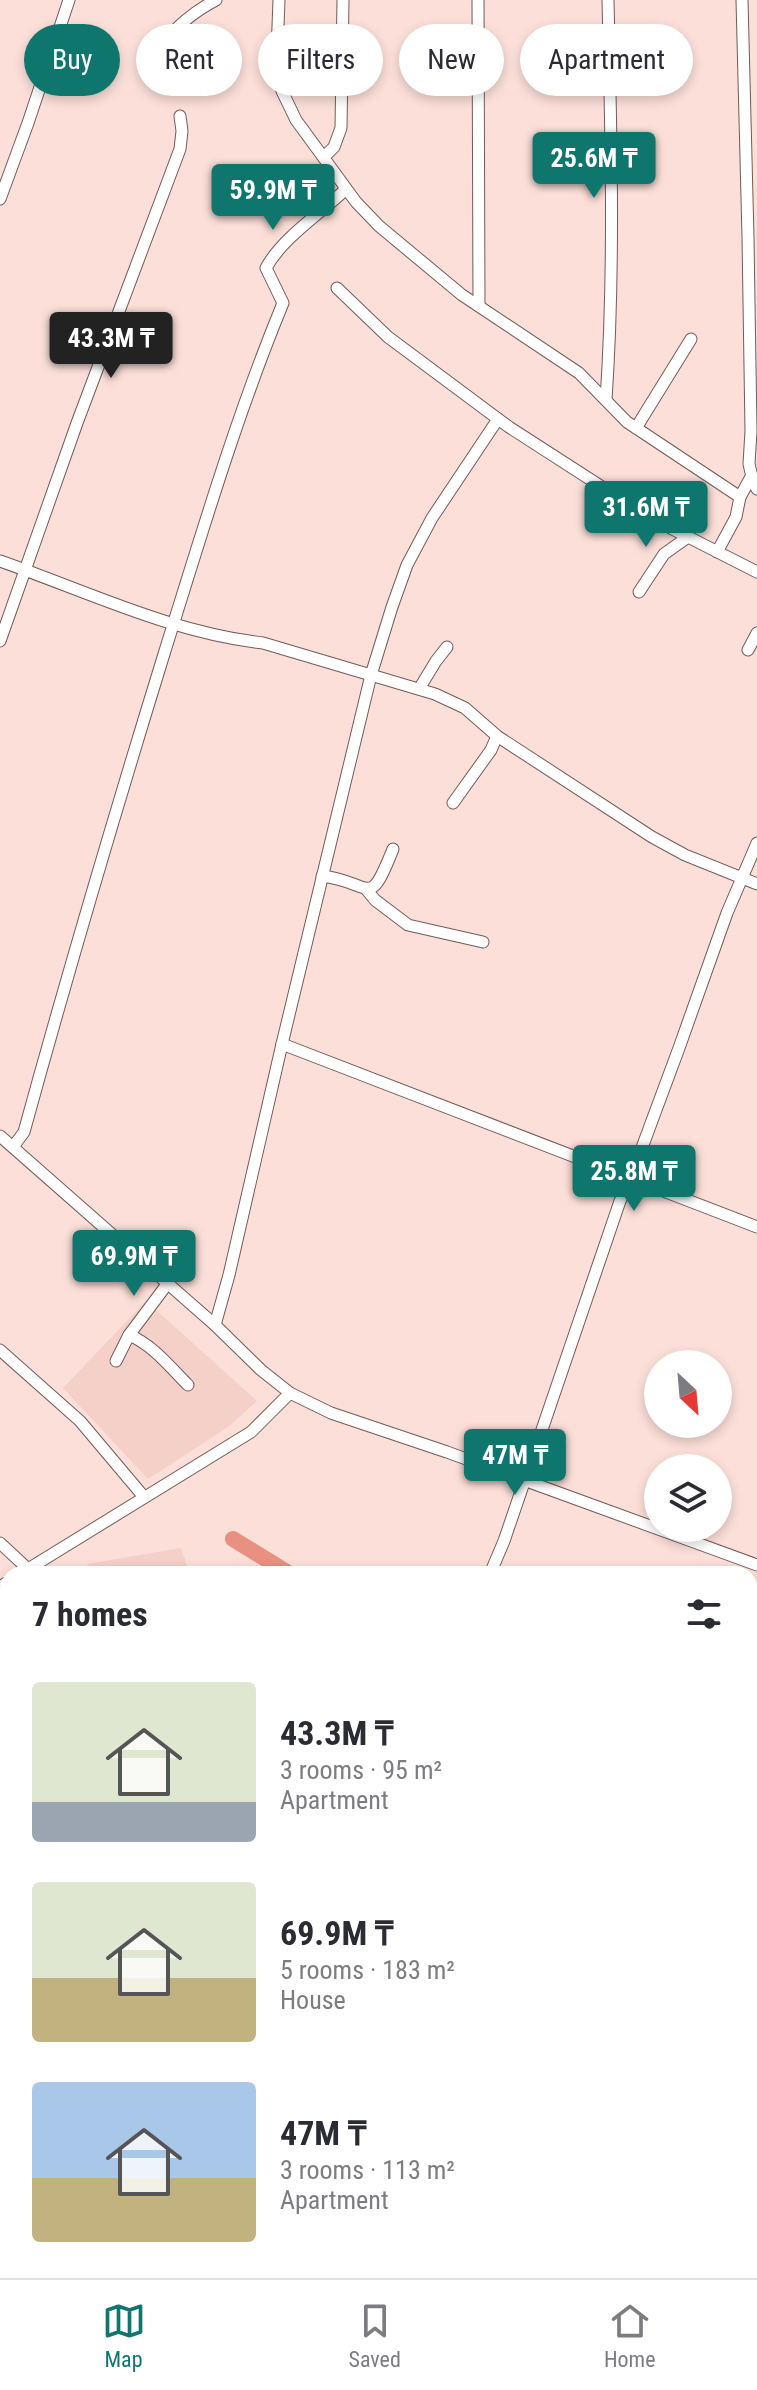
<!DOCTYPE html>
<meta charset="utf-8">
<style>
body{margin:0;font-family:"Roboto Condensed",sans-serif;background:#f7f7f7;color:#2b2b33;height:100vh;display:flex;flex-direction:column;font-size:30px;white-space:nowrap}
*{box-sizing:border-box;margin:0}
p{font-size:26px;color:#7c7c81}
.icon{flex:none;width:44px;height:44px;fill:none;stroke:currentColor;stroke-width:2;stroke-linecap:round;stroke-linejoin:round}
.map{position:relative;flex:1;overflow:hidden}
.drawer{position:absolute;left:0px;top:1566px;width:758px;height:712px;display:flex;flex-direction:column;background:#fff;border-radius:24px 24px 0 0;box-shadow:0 4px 12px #0003}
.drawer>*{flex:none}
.hud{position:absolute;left:24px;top:24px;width:710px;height:72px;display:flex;gap:16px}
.needle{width:52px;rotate:154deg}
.controls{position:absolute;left:644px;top:1350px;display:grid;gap:16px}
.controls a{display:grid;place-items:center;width:88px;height:88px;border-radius:50%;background:#fff;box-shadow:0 4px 12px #0003;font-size:40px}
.price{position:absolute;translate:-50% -68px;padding:0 18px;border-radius:8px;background:#0f766e;color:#fff;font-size:26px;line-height:52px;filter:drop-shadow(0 2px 4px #0008)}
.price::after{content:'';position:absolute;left:50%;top:48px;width:24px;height:18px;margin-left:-12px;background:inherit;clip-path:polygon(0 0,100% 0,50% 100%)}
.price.on{background:#222;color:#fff}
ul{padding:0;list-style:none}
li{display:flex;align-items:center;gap:24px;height:200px;padding:0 32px}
li span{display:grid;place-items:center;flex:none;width:224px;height:160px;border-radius:8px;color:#555}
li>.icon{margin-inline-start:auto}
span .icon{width:96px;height:96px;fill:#fffc;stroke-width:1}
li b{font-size:34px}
h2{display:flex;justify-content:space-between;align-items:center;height:96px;padding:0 32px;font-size:34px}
.pill{padding:0 28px;border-radius:36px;background:#fff;box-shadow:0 4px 12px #0003;font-size:28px;line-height:72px}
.pill.on{background:#0f766e;color:#fff}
.dock{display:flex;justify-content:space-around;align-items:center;height:112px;border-top:2px solid #e1e1e2;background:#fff;font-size:22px;color:#7c7c81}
.dock a{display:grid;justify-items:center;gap:4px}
.dock .on{color:#0f766e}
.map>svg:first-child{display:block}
.built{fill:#f5d0c9}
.green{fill:#fcb8ab}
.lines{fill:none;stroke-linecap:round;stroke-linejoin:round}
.river{stroke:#e89181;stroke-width:16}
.minor-casing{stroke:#735b56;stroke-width:13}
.minor{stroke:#fff;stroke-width:11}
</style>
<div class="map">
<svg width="757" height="2278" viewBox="0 0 757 2278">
<rect width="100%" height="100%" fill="#fcdfd9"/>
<g class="built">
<path d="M146,1301L257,1401L228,1427L148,1479L63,1388Z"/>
<path d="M181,1548L190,1574H92L87,1564Z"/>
<path d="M0,1932L8,1953V2009L0,2013Z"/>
</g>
<path class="green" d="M326,2270H626L622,2278H323Z"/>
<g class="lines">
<g class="river">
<path d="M233,1539L290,1574"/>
<path d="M750,2079L757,2078"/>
</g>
<g class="minor-casing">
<g id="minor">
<path d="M279,0L277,53L282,91L296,120L356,202L379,226L462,295L579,373L627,422L740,497"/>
<path d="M478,0L479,306"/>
<path d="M742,0L748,237L751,431L749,464L753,481L757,489"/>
<path d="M164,63L161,47C174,28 195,11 216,0"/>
<path d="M325,156L334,147L341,128L343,0"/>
<path d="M0,199L28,123L69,0"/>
<path d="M337,288L388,337L509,427L647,516L757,572"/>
<path d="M606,400C615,267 611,133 608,0"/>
<path d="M636,428L691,339"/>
<path d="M717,552L736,517L740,497L751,477"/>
<path d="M0,561C86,591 172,633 263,643L435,694L465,708L497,736L652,837L685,855L757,884"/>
<path d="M639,592L664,554L688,537"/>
<path d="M0,641L77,423L180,149L182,131L180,116"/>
<path d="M748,650L757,633"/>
<path d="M419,689L436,661L447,647"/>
<path d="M453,803L491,750L497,736"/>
<path d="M322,876C373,882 368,912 393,849"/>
<path d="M366,889L375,900L408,925L483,942"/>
<path d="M282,1044L757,1227"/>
<path d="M0,1136L215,1325L261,1370L290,1393L331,1413L447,1452L757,1565"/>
<path d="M13,1147L24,1132C68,972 115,813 164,654C201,536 236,417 283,303L266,268C282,238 321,213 346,189"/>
<path d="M215,1325L229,1275L282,1044L371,675L392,607L407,565L432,518L498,419"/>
<path d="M129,1335C153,1345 170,1367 188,1385"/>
<path d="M0,1350L80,1421L144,1497"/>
<path d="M116,1361L129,1335L168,1283"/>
<path d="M0,1543L28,1569"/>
<path d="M20,1574L251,1432L290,1393"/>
<path d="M490,1574L504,1541L620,1201L630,1180L679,1048L727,913L757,843"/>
<path d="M0,1587L8,1582"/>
<path d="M750,1612L757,1591"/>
<path d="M0,1621L8,1634"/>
<path d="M228,2278L229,2270"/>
</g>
</g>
<use href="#minor" class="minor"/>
</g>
</svg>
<div class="controls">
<a><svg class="needle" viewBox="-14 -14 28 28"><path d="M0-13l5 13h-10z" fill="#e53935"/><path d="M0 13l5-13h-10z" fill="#7c7c81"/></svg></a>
<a><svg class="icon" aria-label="layers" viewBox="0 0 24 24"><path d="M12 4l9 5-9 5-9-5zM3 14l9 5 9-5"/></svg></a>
</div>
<b class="price" style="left:594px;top:200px">25.6M ₸</b>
<b class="price" style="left:273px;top:232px">59.9M ₸</b>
<b class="price on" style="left:111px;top:380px">43.3M ₸</b>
<b class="price" style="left:646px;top:549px">31.6M ₸</b>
<b class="price" style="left:634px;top:1213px">25.8M ₸</b>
<b class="price" style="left:134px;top:1298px">69.9M ₸</b>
<b class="price" style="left:515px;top:1497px">47M ₸</b>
<div class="hud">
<a class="pill on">Buy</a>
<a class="pill">Rent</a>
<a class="pill">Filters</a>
<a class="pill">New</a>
<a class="pill">Apartment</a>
</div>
<section class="drawer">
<h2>7 homes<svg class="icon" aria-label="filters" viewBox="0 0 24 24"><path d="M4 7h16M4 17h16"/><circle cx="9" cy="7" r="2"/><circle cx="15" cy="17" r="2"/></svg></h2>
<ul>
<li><span style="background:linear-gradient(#dfe7d0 75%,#9aa5b1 0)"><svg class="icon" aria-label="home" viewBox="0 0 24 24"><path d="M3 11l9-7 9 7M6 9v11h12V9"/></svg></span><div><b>43.3M ₸</b><p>3 rooms · 95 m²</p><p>Apartment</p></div></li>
<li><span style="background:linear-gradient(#dfe7d0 60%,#c2b280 0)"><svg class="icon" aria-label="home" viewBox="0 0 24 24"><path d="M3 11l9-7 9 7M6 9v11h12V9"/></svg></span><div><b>69.9M ₸</b><p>5 rooms · 183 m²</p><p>House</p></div></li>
<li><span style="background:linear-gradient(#a9c7e8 60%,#c2b280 0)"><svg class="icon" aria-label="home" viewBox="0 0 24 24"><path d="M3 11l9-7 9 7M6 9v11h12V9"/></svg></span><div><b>47M ₸</b><p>3 rooms · 113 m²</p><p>Apartment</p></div></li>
</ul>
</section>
</div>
<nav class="dock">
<a class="on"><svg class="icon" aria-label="map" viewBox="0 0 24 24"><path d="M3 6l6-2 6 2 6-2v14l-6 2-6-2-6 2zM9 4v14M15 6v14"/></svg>Map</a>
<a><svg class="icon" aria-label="saved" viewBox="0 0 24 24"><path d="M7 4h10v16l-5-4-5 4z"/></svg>Saved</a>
<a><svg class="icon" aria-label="home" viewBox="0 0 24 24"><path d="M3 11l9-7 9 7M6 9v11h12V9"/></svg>Home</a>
</nav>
